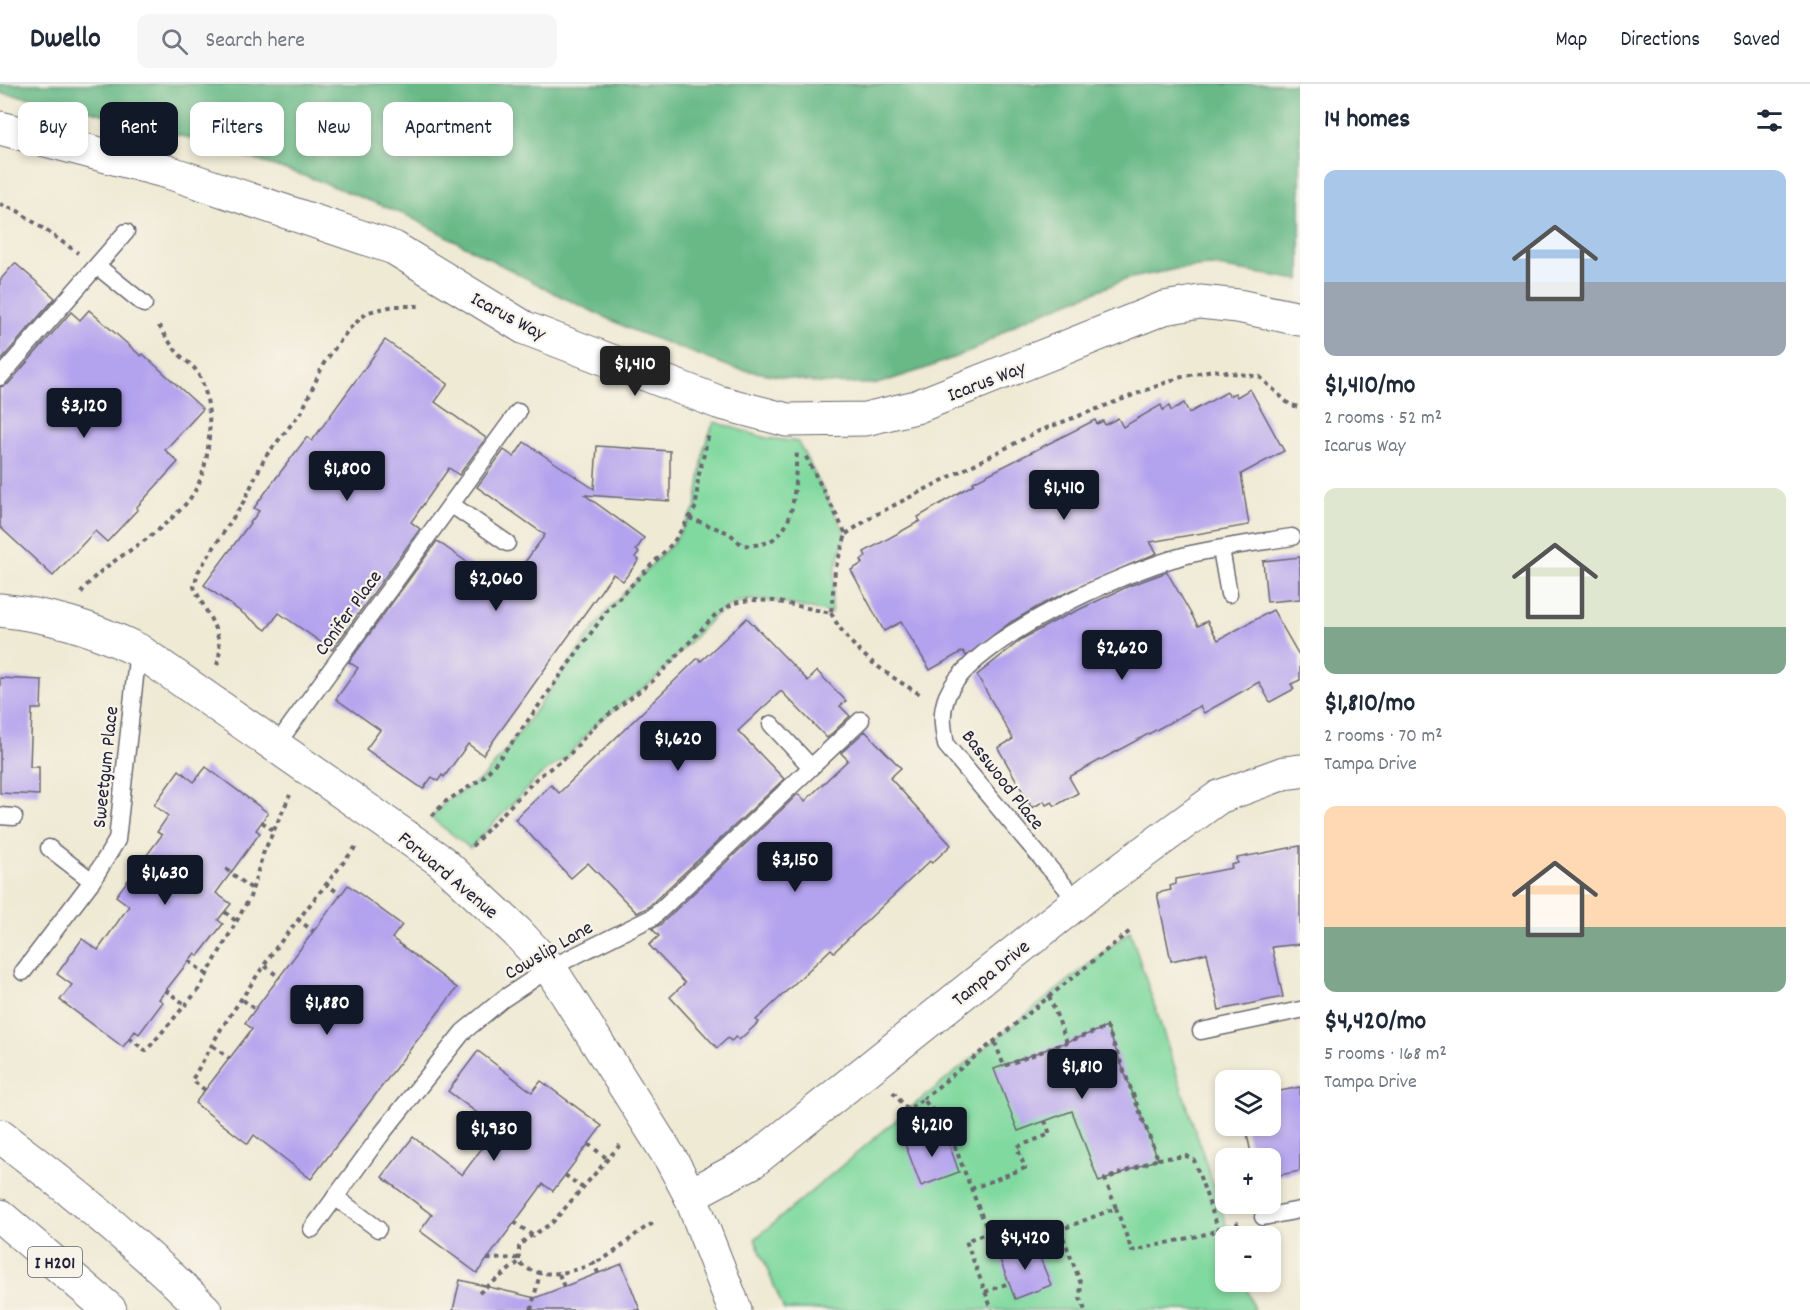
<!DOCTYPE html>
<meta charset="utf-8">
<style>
body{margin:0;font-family:Dekko,sans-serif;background:#f6f6f7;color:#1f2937;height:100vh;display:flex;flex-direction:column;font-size:22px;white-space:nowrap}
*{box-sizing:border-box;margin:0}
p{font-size:20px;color:#747a83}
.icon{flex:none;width:33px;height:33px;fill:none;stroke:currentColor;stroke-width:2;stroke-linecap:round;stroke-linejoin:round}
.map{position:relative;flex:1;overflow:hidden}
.details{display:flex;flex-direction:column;background:#fff;width:510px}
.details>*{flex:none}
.hud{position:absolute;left:18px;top:18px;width:570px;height:54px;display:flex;gap:12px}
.fabs{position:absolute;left:1215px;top:986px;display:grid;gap:12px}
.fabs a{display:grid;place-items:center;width:66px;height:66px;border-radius:12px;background:#fff;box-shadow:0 3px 9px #0003;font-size:30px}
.price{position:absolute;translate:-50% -51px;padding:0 14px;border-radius:6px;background:#111827;color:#fff;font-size:20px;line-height:39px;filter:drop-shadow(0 2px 3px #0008)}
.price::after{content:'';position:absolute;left:50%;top:36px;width:18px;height:14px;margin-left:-9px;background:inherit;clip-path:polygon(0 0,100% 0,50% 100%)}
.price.active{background:#222;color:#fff}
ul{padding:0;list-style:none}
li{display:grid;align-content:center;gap:12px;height:318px;padding:0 24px}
li span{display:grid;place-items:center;height:186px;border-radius:12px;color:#555}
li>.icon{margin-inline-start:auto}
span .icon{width:108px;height:108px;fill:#fffc;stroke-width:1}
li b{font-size:26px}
h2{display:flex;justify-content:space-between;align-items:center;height:72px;padding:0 24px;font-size:26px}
.tag{padding:0 21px;border-radius:12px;background:#fff;box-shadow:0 3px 9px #0003;font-size:21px;line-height:54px}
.tag.active{background:#111827;color:#fff}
header{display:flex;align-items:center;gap:36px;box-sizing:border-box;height:84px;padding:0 30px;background:#fff;border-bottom:2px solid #e0e1e3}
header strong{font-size:28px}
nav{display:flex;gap:33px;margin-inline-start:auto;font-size:21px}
.search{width:420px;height:54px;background:#f6f6f7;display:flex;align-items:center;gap:15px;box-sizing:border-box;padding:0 21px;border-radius:12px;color:#747a83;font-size:22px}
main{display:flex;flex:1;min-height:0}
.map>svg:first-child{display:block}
.green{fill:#80d99f;stroke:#517e6d;stroke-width:1.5}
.forest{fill:#68b986;stroke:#456e60;stroke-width:1.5}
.building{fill:#b3a2ee}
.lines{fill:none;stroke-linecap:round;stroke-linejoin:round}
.lane-casing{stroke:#6a6871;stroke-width:19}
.street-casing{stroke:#6a6871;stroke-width:35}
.highway-casing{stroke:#6a6871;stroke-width:35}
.path{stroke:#6a6871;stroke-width:4;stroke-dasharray:4.5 4.5;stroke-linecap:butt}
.lane{stroke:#fff;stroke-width:16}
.street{stroke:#fff;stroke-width:33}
.highway{stroke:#fff;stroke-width:33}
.labels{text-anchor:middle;stroke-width:4.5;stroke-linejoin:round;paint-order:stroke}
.shield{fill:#f7f3e8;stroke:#62616f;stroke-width:1.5}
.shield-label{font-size:18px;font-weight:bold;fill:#22223b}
.street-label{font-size:20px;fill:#22223b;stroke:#f7f3e8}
</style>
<header>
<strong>Dwello</strong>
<div class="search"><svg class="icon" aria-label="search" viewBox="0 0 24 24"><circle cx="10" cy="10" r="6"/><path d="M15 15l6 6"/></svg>Search here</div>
<nav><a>Map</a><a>Directions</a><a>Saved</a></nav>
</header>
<main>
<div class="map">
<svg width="1300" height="1226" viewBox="0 0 1300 1226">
<rect width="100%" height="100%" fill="#f7f3e8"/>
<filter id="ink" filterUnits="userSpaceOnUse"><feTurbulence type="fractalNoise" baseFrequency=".0167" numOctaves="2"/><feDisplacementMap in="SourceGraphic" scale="12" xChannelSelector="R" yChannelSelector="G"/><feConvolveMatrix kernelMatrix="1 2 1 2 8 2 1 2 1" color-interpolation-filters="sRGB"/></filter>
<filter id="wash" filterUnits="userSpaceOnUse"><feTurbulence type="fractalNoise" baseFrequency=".008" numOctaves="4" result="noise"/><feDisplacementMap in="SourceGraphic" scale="24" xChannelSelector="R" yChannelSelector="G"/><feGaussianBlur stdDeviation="1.35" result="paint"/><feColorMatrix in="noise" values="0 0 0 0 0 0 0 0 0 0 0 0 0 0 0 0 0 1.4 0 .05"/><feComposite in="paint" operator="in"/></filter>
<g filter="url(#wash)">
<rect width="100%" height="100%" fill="#efead4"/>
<g class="green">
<path d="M714,338L766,354L798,358L846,450L835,486L831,529L774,517L750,516L734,519L714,532L654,596L596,640L569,671L538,693L470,764L431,734L445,718L483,694L511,660L609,524L673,459L696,423L704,364Z"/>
<path d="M1130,847L1230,1152H1226V1197H1245L1254,1226H784L755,1155L908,1026Z"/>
</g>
<path class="forest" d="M0,0H1300V196L1211,182L1176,185L1127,195L1021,237L974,266L924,285L877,300L818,299L733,284L632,246L556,210L408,132L317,96L188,54L59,18L0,9Z"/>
<g id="blocks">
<g class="building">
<path d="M15,179L55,214L0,277V196Z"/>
<path d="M89,226L141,272L143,270L203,325L165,366L178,378L136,424L138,425L107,458L95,447L53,492L0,443V303L8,300L71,228L80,236Z"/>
<path d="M385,256L448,300L435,318L486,354L459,391L449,384L411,438L420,445L332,566L279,529L266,546L204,501L259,427L254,424L270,402L307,353L312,357Z"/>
<path d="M1250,305L1284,367L1241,390L1249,441L1150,458L1157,469L1048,517L1011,538L966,572L963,567L930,586L901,538L884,547L851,486L863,479L861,476L866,472L864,468L920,437L918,433L974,400L973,398L1095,336L1097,340L1103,337L1105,341L1118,334L1123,343L1161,321L1163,326L1169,322L1171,327L1184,319L1189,329L1227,308L1229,312L1235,309L1237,313Z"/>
<path d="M524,358L594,405L597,362L670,367V417L585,411L644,454L636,466L639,468L635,473L639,476L623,497L613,490L483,671L468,660L444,693L442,691L438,697L432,693L423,705L366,665L380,646L336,615L358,584L349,578L437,457L505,505L545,451L477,403L504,366L514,373Z"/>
<path d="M1300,473V515L1267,518L1263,477Z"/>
<path d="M1167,488L1198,542L1207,537L1218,556L1273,526L1300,573V596L1291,600L1294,605L1270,618L1259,598L1204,629L1200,622L1069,693L1078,709L1055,722L1052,718L1046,721L1044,717L1032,724L998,664L1013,655L977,591L1022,555L1057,536L1129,502Z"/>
<path d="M747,534L808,597L817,587L846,617L840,622L850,632L827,654L781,607L738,647L784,695L647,824L637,829L588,779L571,794L515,735L551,701L559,709L698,574L701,577Z"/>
<path d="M0,594L42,596L41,625H32L30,683H39V711L0,709Z"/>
<path d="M865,647L901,684L890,694L951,761L932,779L930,777L834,868L831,865L756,936L759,938L739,956L736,953L731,957L728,954L717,964L670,913L685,899L649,861L659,852L652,845L660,841L798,710L805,717L848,676L841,669Z"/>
<path d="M206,683L268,729L256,746L260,749L216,809L231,820L218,836L223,840L198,872L195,869L159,915L163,918L139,950L135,947L123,963L60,916L72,901L57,890L82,855L98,866L129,822L116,812L162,751L157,748L168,732L154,721L179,686L194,698Z"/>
<path d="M1300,762V860L1272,863L1283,913L1219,926L1207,869L1171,877L1157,809L1171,806L1170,802L1176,800V795L1232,784L1231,781L1238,779L1237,774Z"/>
<path d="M348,801L402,841L392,854L457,904L311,1095L254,1051L248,1060L195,1019L252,945L245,939Z"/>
<path d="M1107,943L1158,1075L1099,1098L1072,1027L1018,1047L994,985Z"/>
<path d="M478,967L532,1008L541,997L602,1042L553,1107L543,1100L477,1189L420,1147L432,1131L382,1093L413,1053L462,1091L497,1044L448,1007Z"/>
<path d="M1300,1003V1087L1270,1093V1074H1252L1245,1041H1270V1009Z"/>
<path d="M944,1046L959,1088L921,1102L905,1060Z"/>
<path d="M1034,1159L1051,1201L1015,1215L999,1173Z"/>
<path d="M622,1180L640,1226H453L460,1196L535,1214Z"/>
</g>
</g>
</g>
<g filter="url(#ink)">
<use href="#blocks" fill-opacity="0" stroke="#6a6871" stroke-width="1.5"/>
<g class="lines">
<g class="lane-casing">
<g id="lane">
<path d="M97,182L144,220"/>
<path d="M0,293L126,148"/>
<path d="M452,421L507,459"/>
<path d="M1221,465L1229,510"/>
<path d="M771,640L811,683"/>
<path d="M277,660L518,328"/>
<path d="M0,732L14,733"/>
<path d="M49,764L92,797"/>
<path d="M1078,818L946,661C943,643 940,630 947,612C970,555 1126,487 1183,472C1219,463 1256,459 1292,453"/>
<path d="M23,888L92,797L117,756L138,566"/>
<path d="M1201,947L1300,926"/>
<path d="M335,1113L378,1145"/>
<path d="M1263,1133L1300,1126"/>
<path d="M312,1145L383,1048L463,948L503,915L550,884L653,833L861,636"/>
</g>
</g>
<g class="street-casing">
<g id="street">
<path d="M0,44L168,88L394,164L525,244L718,318L787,336L865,335L916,323L1164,224L1200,218L1238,222L1300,235"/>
<path d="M0,526C53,532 90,543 138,566L441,777L517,848L550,884L672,1077L690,1111L735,1226"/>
<path d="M690,1111L752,1078L1095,804L1219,713L1284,689L1300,687"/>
</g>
</g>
<g class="highway-casing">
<g id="highway">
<path d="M0,1052C72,1106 141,1163 205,1226"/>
<path d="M0,1132L110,1226"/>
</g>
</g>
<g class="path">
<path d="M0,120L18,127L78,169"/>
<path d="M689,434L729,449L742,461C800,466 793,409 797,368"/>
<path d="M846,450L873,432L1039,347L1178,294L1212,286L1260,293L1290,321L1300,323"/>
<path d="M81,509C97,485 125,471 148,454C164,441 187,423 196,405C212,375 216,314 195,285C190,279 183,275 178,269C170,260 164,249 157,239"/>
<path d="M831,529C851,568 886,590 923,612"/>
<path d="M217,581C227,553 205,528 194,503L198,488L244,417L265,373L302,327L324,279L349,245L368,228L394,222H423"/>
<path d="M432,732L445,718L483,694L511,660L609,524L673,459L696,423L698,394L709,350"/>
<path d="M262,738L273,746"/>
<path d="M472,762L538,693L569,671L596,640L654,596L714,532L734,519L750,516L774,517L831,529L835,486L846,450L804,369"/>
<path d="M226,785L252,805"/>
<path d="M325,799L341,811"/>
<path d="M225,828L236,837"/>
<path d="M297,835L313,847"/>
<path d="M189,877L207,891"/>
<path d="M265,882L280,894"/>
<path d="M165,906L186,921"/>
<path d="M1049,912L1067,958"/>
<path d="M243,916L256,926"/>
<path d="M129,954L146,967L199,905L250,813L263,770L290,711"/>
<path d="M213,962L229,974"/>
<path d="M205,1006L192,996L221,945L275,865L358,760"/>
<path d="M893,1008L908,1026L923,1015L948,1045L988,1148L966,1157L992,1226"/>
<path d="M923,1015L1130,847"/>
<path d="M588,1060L609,1076"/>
<path d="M620,1061L552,1139L525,1156L519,1163V1178C540,1201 588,1185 611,1170C628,1159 636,1147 656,1138"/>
<path d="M1158,1075L1187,1072L1194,1076L1219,1147"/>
<path d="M565,1091L584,1105"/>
<path d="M971,1105L1025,1084L1017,1063L1050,1050L1045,1037"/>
<path d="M1116,1124L1132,1167L1206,1150L1239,1139"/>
<path d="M514,1138L532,1151"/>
<path d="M1060,1145L1081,1200L1080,1214L1085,1226"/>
<path d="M988,1148L1034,1156L1116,1124L1105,1095L1158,1075L1107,943L1004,982L994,956"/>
<path d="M487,1175L518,1174"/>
<path d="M593,1177L598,1189"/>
<path d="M559,1190L564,1203"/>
<path d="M985,1208L1009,1199"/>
<path d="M479,1209L519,1178"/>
<path d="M531,1226L540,1189"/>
</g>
<use href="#lane" class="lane"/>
<use href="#street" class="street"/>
<use href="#highway" class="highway"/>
</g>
</g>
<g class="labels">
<rect class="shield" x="28" y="1163" width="54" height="30" rx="4.5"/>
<g class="shield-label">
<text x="55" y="1184">I H201</text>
</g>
<g class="street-label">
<text transform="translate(509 231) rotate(28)" y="7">Icarus Way</text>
<text transform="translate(986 296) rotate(-21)" y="7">Icarus Way</text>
<text transform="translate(347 528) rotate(-54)" y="7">Conifer Place</text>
<text transform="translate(104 683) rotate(-84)" y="7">Sweetgum Place</text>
<text transform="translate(1004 695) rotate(52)" y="7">Basswood Place</text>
<text transform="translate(449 790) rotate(40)" y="7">Forward Avenue</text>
<text transform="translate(548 865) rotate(-30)" y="7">Cowslip Lane</text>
<text transform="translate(990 888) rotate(-39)" y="7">Tampa Drive</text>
</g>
</g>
</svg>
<div class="fabs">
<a><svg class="icon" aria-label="layers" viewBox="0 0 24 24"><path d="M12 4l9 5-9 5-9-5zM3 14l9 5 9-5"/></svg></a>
<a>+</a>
<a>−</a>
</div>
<b class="price active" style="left:635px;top:313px">$1,410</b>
<b class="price" style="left:84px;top:355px">$3,120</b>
<b class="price" style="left:347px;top:418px">$1,800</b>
<b class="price" style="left:1064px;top:437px">$1,410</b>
<b class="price" style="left:496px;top:528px">$2,060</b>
<b class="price" style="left:1122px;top:597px">$2,620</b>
<b class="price" style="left:678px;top:688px">$1,620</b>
<b class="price" style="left:795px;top:809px">$3,150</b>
<b class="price" style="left:165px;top:822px">$1,630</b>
<b class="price" style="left:327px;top:952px">$1,880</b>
<b class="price" style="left:1082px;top:1016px">$1,810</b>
<b class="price" style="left:932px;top:1074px">$1,210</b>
<b class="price" style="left:494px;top:1078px">$1,930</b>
<b class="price" style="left:1025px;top:1187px">$4,420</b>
<div class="hud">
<a class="tag">Buy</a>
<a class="tag active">Rent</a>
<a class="tag">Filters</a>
<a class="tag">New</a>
<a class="tag">Apartment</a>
</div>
</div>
<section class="details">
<h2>14 homes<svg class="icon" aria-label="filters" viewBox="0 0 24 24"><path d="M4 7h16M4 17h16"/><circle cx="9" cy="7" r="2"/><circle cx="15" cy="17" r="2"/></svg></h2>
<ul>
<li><span style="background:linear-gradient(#a9c7e8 60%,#9aa5b1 0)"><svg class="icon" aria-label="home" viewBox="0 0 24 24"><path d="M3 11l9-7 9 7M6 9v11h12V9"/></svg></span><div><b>$1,410/mo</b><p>2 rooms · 52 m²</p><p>Icarus Way</p></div></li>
<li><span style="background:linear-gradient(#dfe7d0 75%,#7fa58c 0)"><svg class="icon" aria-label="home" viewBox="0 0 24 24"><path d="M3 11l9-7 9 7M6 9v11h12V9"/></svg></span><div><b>$1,810/mo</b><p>2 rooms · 70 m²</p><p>Tampa Drive</p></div></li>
<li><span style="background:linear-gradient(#ffd9b3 65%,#7fa58c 0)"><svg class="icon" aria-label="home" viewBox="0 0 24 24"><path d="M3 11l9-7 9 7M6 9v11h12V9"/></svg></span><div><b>$4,420/mo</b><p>5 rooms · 168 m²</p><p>Tampa Drive</p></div></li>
</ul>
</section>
</main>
